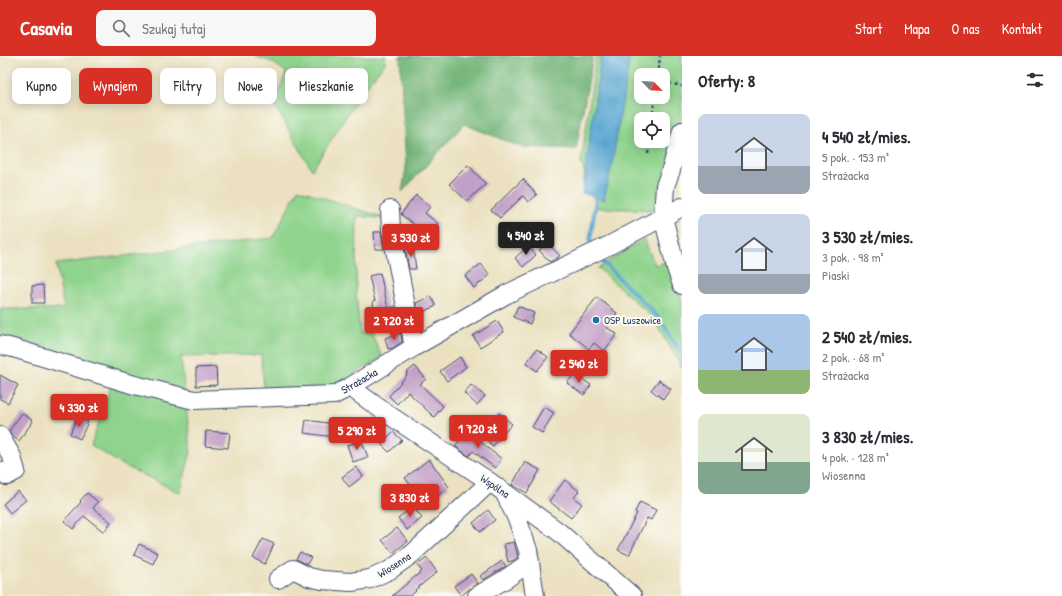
<!DOCTYPE html>
<html lang="pl">
<meta charset="utf-8">
<style>
body{margin:0;font-family:"Patrick Hand",sans-serif;background:#f7f7f7;color:#2b2b33;height:100vh;display:flex;flex-direction:column;font-size:15px;white-space:nowrap}
*{box-sizing:border-box;margin:0}
p{font-size:13px;color:#7c7c81}
.icon{flex:none;width:22px;height:22px;fill:none;stroke:currentColor;stroke-width:2;stroke-linecap:round;stroke-linejoin:round}
.map{position:relative;flex:1;overflow:hidden}
.drawer{display:flex;flex-direction:column;background:#fff;width:380px}
.drawer>*{flex:none}
.banner{position:absolute;left:12px;top:12px;width:380px;height:36px;display:flex;gap:8px}
.needle{width:26px;rotate:115deg}
.controls{position:absolute;left:634px;top:12px;display:grid;gap:8px}
.controls a{display:grid;place-items:center;width:36px;height:36px;border-radius:8px;background:#fff;box-shadow:0 2px 10px #0003;font-size:20px}
.price{position:absolute;translate:-50% -34px;padding:0 9px;border-radius:4px;background:#d93025;color:#fff;font-size:13px;line-height:26px;filter:drop-shadow(0 1px 2px #0008)}
.price::after{content:'';position:absolute;left:50%;top:24px;width:12px;height:9px;margin-left:-6px;background:inherit;clip-path:polygon(0 0,100% 0,50% 100%)}
.price.selected{background:#222;color:#fff}
ul{padding:0;list-style:none}
li{display:flex;align-items:center;gap:12px;height:100px;padding:0 16px}
li span{display:grid;place-items:center;flex:none;width:112px;height:80px;border-radius:8px;color:#555}
li>.icon{margin-inline-start:auto}
span .icon{width:48px;height:48px;fill:#fffc;stroke-width:1}
li b{font-size:17px}
h2{display:flex;justify-content:space-between;align-items:center;height:48px;padding:0 16px;font-size:17px}
.tag{padding:0 14px;border-radius:8px;background:#fff;box-shadow:0 2px 10px #0003;font-size:14px;line-height:36px}
.tag.selected{background:#d93025;color:#fff}
header{display:flex;align-items:center;gap:24px;box-sizing:border-box;height:56px;padding:0 20px;background:#d93025;color:#fff}
header strong{font-size:19px}
nav{display:flex;gap:22px;margin-inline-start:auto;font-size:14px}
.search{width:280px;height:36px;background:#f7f7f7;display:flex;align-items:center;gap:10px;box-sizing:border-box;padding:0 14px;border-radius:8px;color:#7c7c81;font-size:15px}
main{display:flex;flex:1;min-height:0}
.map>svg:first-child{display:block}
.green{fill:#8fd38c;stroke:#558175;fill-rule:evenodd}
.forest{fill:#73b578;stroke:#47726b}
.water{fill:#56a5d0;stroke:#386a97}
.lines{fill:none;stroke-linecap:round;stroke-linejoin:round}
.stream{stroke:#56a5d0;stroke-width:4}
.building{fill:#c19fc6}
.minor-casing{stroke:#3a4a6d;stroke-width:20}
.path{stroke:#3a4a6d;stroke-width:2.5;stroke-dasharray:3 3;stroke-linecap:butt}
.minor{stroke:#fff;stroke-width:18}
.poi-dot{fill:#1f6fb2;stroke:#fdfcf7;stroke-width:1.5}
.labels{text-anchor:middle;stroke-width:4;stroke-linejoin:round;paint-order:stroke}
.poi-label{font-size:11px;fill:#1b2f5e;stroke:#fdfcf7;text-anchor:start}
.street-label{font-size:11px;fill:#1b2f5e;stroke:#fdfcf7}
</style>
<header>
<strong>Casavia</strong>
<div class="search"><svg class="icon" aria-label="search" viewBox="0 0 24 24"><circle cx="10" cy="10" r="6"/><path d="M15 15l6 6"/></svg>Szukaj tutaj</div>
<nav><a>Start</a><a>Mapa</a><a>O nas</a><a>Kontakt</a></nav>
</header>
<main>
<div class="map">
<svg width="682" height="540" viewBox="0 0 682 540">
<rect width="100%" height="100%" fill="#fdfcf7"/>
<filter id="ink" filterUnits="userSpaceOnUse"><feTurbulence type="fractalNoise" baseFrequency=".025" numOctaves="2"/><feDisplacementMap in="SourceGraphic" scale="8" xChannelSelector="R" yChannelSelector="G"/><feConvolveMatrix kernelMatrix="1 2 1 2 8 2 1 2 1" color-interpolation-filters="sRGB"/></filter>
<filter id="wash" filterUnits="userSpaceOnUse"><feTurbulence type="fractalNoise" baseFrequency=".012" numOctaves="4" result="noise"/><feDisplacementMap in="SourceGraphic" scale="16" xChannelSelector="R" yChannelSelector="G"/><feGaussianBlur stdDeviation="0.9" result="paint"/><feColorMatrix in="noise" values="0 0 0 0 0 0 0 0 0 0 0 0 0 0 0 0 0 1.4 0 .05"/><feComposite in="paint" operator="in"/></filter>
<g filter="url(#wash)">
<rect width="100%" height="100%" fill="#ebe1c0"/>
<g class="green">
<path d="M255,0H386L385,7L363,34L312,114L269,40L280,33L286,16L272,6Z"/>
<path d="M596,0H682V61L654,154L597,152L581,107ZM641,19H663V41H641ZM641,63H663V85H641Z"/>
<path d="M298,133L387,163L357,160L356,236L360,278L371,276L382,301L331,332H264L261,299L181,301L191,396L180,437L119,407L91,389L116,314L31,287L0,279V253H64L56,208L273,182Z"/>
<path d="M644,183L655,209L670,205L682,245V312L654,263L598,212Z"/>
</g>
<path class="forest" d="M400,0H593L576,93L521,91L464,68L402,136L406,112Z"/>
<path class="water" d="M601,0H630L612,109L604,144L582,137Z"/>
<g class="lines">
<g class="stream">
<path d="M595,192L590,185L597,137"/>
<path d="M599,199L603,206L658,261L682,298"/>
</g>
</g>
<g id="blocks">
<g class="building">
<path d="M468,109L486,128L467,145L449,128Z"/>
<path d="M523,123L537,139L528,146L523,140L500,162L491,154Z"/>
<path d="M416,139L430,151L425,157L438,168L428,180L401,158Z"/>
<path d="M374,176H381L384,193H375Z"/>
<path d="M548,187L560,200L550,206L539,194Z"/>
<path d="M528,190L536,199L523,211L515,202Z"/>
<path d="M413,191L416,213H409L405,192Z"/>
<path d="M481,208L490,219L474,232L465,220Z"/>
<path d="M380,217L388,252L395,251L397,261L375,263L373,245H375L369,220Z"/>
<path d="M43,229L44,247H32V230Z"/>
<path d="M431,240L436,250L419,258L416,247Z"/>
<path d="M597,241L617,257L606,271L617,278L604,295L594,287L589,293L569,277Z"/>
<path d="M518,250L534,257L530,268L513,261Z"/>
<path d="M497,265L504,276L480,291L473,280Z"/>
<path d="M401,277L402,286L393,292L388,293L385,282Z"/>
<path d="M537,293L548,301L537,315L526,307Z"/>
<path d="M460,301L466,311L447,325L440,315Z"/>
<path d="M415,310L426,323L420,328L443,350L434,361L408,336L397,348L389,340L407,319L406,317Z"/>
<path d="M216,311L217,329L196,330V312Z"/>
<path d="M574,318L591,329L584,339L567,327Z"/>
<path d="M0,319L18,329L8,347L0,343Z"/>
<path d="M659,324L671,333L663,343L651,334Z"/>
<path d="M471,329L485,340L477,349L464,337Z"/>
<path d="M544,351L554,357L542,377L532,371Z"/>
<path d="M22,357L33,365L19,385L13,381L9,375Z"/>
<path d="M499,357L512,368L492,391L482,376Z"/>
<path d="M77,361L88,366L80,383L70,378Z"/>
<path d="M306,364L335,368L334,381L304,377Z"/>
<path d="M206,375L230,377L228,392L205,390Z"/>
<path d="M393,376L402,384L389,396L381,388Z"/>
<path d="M466,376L476,383L477,382L490,394L502,403L495,412L473,395L469,400L455,390Z"/>
<path d="M358,386H362L368,401L353,406L347,389Z"/>
<path d="M429,403L449,431L425,448L405,422Z"/>
<path d="M525,406L540,414L527,437L512,429Z"/>
<path d="M356,411L363,420L349,431L342,421Z"/>
<path d="M565,424L579,435L574,442L582,448L571,462L549,445Z"/>
<path d="M18,435L26,444L10,457L3,448Z"/>
<path d="M87,437L98,446L93,452L111,466L104,476L84,460L73,473L64,465L81,446L80,445Z"/>
<path d="M640,446L656,454L651,464L647,462L629,499L618,494L637,457L635,456Z"/>
<path d="M413,451L422,462L407,474L398,462Z"/>
<path d="M488,454L495,464L480,476L473,467Z"/>
<path d="M397,472L408,485L393,497L382,484Z"/>
<path d="M263,483L274,488L265,508L253,502Z"/>
<path d="M514,486L518,501L514,504L508,506L504,488Z"/>
<path d="M139,488L158,497L153,508L134,499Z"/>
<path d="M300,496L311,501L307,508L296,503Z"/>
<path d="M427,502L437,516L415,534L416,535L410,540H392L422,515L417,509Z"/>
<path d="M502,505L506,510L483,524L480,520Z"/>
<path d="M471,518L478,527L472,531L461,540L454,530Z"/>
</g>
</g>
</g>
<g filter="url(#ink)">
<use href="#blocks" fill-opacity="0" stroke="#3a4a6d" stroke-width="1"/>
<g class="lines">
<g class="minor-casing">
<g id="minor">
<path d="M682,75L671,114L665,130L663,161L676,212L682,229"/>
<path d="M390,154L391,174L414,291"/>
<path d="M0,289L13,292L131,328L194,344L334,339L350,331L414,291L507,238L608,190L682,151"/>
<path d="M350,331L386,357L490,426L559,476L632,540"/>
<path d="M0,380L12,401L16,415L7,420L0,415"/>
<path d="M505,438L518,465L528,494L535,540"/>
<path d="M278,523L293,513L309,521L322,524L351,526L370,523L390,514L412,498L490,426"/>
<path d="M477,540L504,524L530,506"/>
</g>
</g>
<g class="path">
<path d="M658,19L660,0"/>
<path d="M663,26L682,30"/>
<path d="M652,63L655,41"/>
<path d="M648,98L650,85"/>
</g>
<use href="#minor" class="minor"/>
</g>
</g>
<circle class="poi-dot" cx="596" cy="264" r="4"/>
<g class="labels">
<g class="poi-label">
<text x="604" y="268">OSP Luszowice</text>
</g>
<g class="street-label">
<text transform="translate(359 325) rotate(-30)" y="4">Strażacka</text>
<text transform="translate(495 430) rotate(35)" y="4">Wspólna</text>
<text transform="translate(394 509) rotate(-33)" y="4">Wiosenna</text>
</g>
</g>
</svg>
<div class="controls">
<a><svg class="needle" viewBox="-14 -14 28 28"><path d="M0-13l5 13h-10z" fill="#e53935"/><path d="M0 13l5-13h-10z" fill="#7c7c81"/></svg></a>
<a><svg class="icon" aria-label="locate" viewBox="0 0 24 24"><circle cx="12" cy="12" r="6"/><path d="M12 2v4M12 18v4M2 12h4M18 12h4"/></svg></a>
</div>
<b class="price selected" style="left:526px;top:200px">4 540 zł</b>
<b class="price" style="left:411px;top:202px">3 530 zł</b>
<b class="price" style="left:394px;top:285px">2 720 zł</b>
<b class="price" style="left:579px;top:328px">2 540 zł</b>
<b class="price" style="left:79px;top:372px">4 330 zł</b>
<b class="price" style="left:478px;top:393px">1 720 zł</b>
<b class="price" style="left:357px;top:395px">5 290 zł</b>
<b class="price" style="left:410px;top:462px">3 830 zł</b>
<div class="banner">
<a class="tag">Kupno</a>
<a class="tag selected">Wynajem</a>
<a class="tag">Filtry</a>
<a class="tag">Nowe</a>
<a class="tag">Mieszkanie</a>
</div>
</div>
<section class="drawer">
<h2>Oferty: 8<svg class="icon" aria-label="filters" viewBox="0 0 24 24"><path d="M4 7h16M4 17h16"/><circle cx="9" cy="7" r="2"/><circle cx="15" cy="17" r="2"/></svg></h2>
<ul>
<li><span style="background:linear-gradient(#c9d6e8 65%,#9aa5b1 0)"><svg class="icon" aria-label="home" viewBox="0 0 24 24"><path d="M3 11l9-7 9 7M6 9v11h12V9"/></svg></span><div><b>4 540 zł/mies.</b><p>5 pok. · 153 m²</p><p>Strażacka</p></div></li>
<li><span style="background:linear-gradient(#c9d6e8 75%,#9aa5b1 0)"><svg class="icon" aria-label="home" viewBox="0 0 24 24"><path d="M3 11l9-7 9 7M6 9v11h12V9"/></svg></span><div><b>3 530 zł/mies.</b><p>3 pok. · 98 m²</p><p>Piaski</p></div></li>
<li><span style="background:linear-gradient(#a9c7e8 70%,#8fb573 0)"><svg class="icon" aria-label="home" viewBox="0 0 24 24"><path d="M3 11l9-7 9 7M6 9v11h12V9"/></svg></span><div><b>2 540 zł/mies.</b><p>2 pok. · 68 m²</p><p>Strażacka</p></div></li>
<li><span style="background:linear-gradient(#dfe7d0 60%,#7fa58c 0)"><svg class="icon" aria-label="home" viewBox="0 0 24 24"><path d="M3 11l9-7 9 7M6 9v11h12V9"/></svg></span><div><b>3 830 zł/mies.</b><p>4 pok. · 128 m²</p><p>Wiosenna</p></div></li>
</ul>
</section>
</main>
